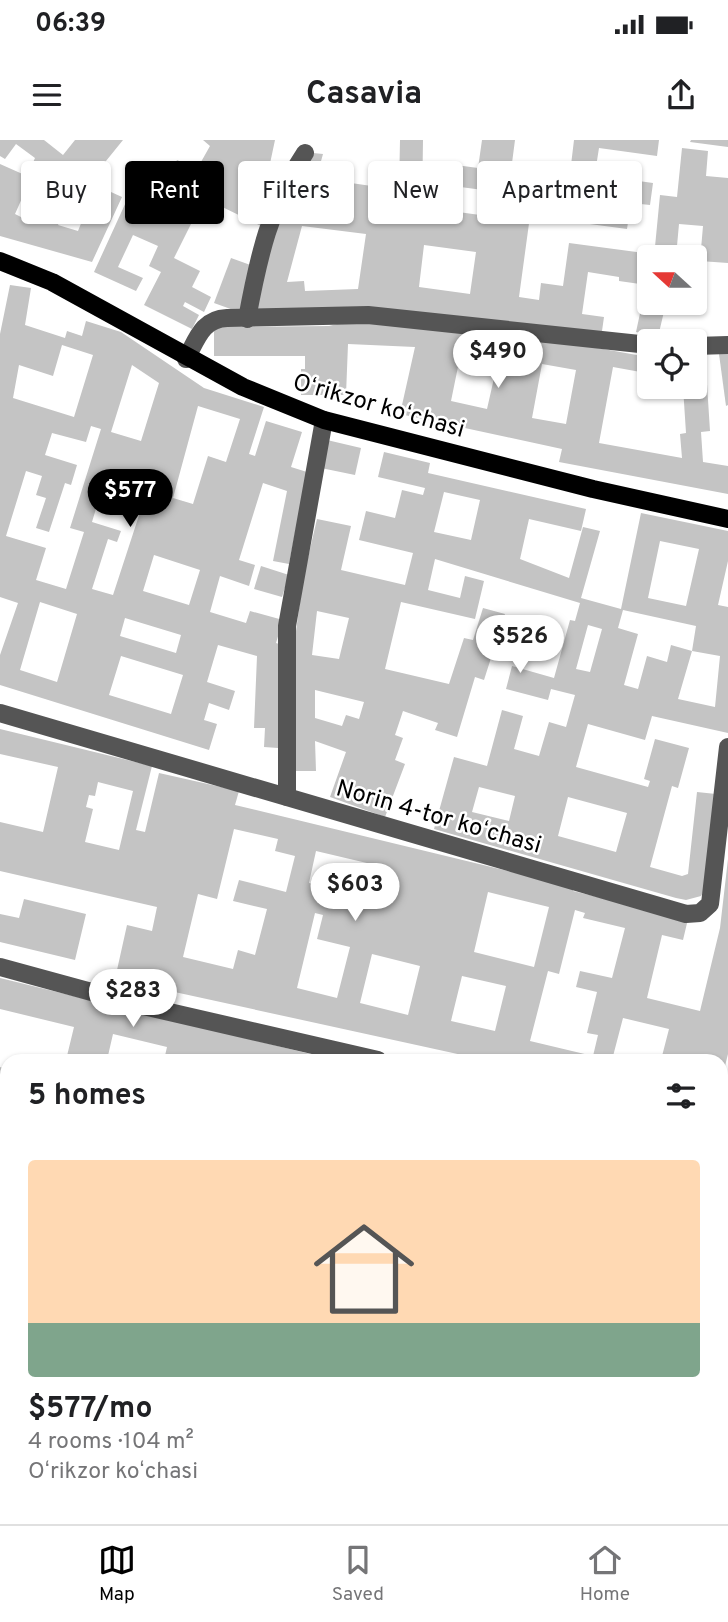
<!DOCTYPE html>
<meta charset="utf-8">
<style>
body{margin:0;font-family:Overpass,sans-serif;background:#f6f6f6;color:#202124;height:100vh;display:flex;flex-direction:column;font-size:26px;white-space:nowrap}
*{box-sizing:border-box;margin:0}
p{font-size:23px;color:#757577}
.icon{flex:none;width:38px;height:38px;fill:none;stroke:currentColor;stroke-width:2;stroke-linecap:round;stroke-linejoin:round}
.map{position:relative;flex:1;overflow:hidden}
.details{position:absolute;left:0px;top:914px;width:728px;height:471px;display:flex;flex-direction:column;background:#fff;border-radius:21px 21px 0 0;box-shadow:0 2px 5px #0004}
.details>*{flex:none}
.top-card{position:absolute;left:21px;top:21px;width:686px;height:63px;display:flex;gap:14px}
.needle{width:46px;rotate:291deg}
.fabs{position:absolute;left:637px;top:105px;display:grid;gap:14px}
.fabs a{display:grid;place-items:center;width:70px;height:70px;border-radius:7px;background:#fff;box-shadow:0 2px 5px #0004;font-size:35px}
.price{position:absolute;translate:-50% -60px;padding:0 16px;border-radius:24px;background:#fff;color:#222;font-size:23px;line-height:46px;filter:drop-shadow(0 2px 4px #0008)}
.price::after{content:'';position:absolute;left:50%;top:42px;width:21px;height:16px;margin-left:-10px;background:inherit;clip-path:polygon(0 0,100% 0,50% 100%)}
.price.current{background:#000;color:#fff}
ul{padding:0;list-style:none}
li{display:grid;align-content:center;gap:14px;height:371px;padding:0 28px}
li span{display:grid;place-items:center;height:217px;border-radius:7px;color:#555}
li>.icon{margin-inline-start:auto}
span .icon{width:126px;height:126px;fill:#fffc;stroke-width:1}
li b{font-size:30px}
h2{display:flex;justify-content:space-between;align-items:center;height:84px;padding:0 28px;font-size:30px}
.pill{padding:0 24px;border-radius:7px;background:#fff;box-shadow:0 2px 5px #0004;font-size:24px;line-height:63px}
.pill.current{background:#000;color:#fff}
.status{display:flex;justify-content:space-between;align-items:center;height:49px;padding:0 35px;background:#fff;direction:ltr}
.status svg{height:19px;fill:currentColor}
header{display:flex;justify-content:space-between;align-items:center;height:91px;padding:0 28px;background:#fff;font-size:32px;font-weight:700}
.tab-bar{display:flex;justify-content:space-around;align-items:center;height:98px;border-top:2px solid #e0e0e0;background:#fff;font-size:19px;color:#757577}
.tab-bar a{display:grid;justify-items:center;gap:4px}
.tab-bar .current{color:#000}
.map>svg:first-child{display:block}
.building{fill:#c4c4c4;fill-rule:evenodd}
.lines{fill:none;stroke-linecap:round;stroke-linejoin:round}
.minor{stroke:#555;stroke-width:18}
.major{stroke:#000;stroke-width:18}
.labels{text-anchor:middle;stroke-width:5;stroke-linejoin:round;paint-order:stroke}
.street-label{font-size:24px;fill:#000;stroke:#fff}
</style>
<div class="status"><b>06:39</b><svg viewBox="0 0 49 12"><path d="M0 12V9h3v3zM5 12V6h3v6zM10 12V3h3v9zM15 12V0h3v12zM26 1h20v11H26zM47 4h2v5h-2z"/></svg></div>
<header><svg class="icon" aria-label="menu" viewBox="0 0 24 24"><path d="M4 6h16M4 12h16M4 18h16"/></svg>Casavia<svg class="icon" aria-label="share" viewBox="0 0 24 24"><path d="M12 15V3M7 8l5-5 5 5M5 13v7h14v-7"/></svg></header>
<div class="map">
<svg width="728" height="1384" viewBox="0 0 728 1384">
<rect width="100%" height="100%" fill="#fff"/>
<g class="building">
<path d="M0,0H44L63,15L75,0H123L89,42L122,57L92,122L0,96V24L27,36L35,18L16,4L5,19L0,16ZM31,38L43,44L27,80L15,74ZM72,53L90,61L78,91L58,85Z"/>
<path d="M203,0H275L268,33L286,42L263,87L204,58L174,118L200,131L192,147L211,157L204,172L185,162L183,166L199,175L192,189L144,165L161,132L149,126L158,106L133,95L118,127L143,138L136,151L94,132L126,62L152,74L177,20L197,29L210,6Z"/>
<path d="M400,0H423L422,67L480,75L483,50L438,44L441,23L478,28L482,0H515L509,46L555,52L559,23L571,25L574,0H659L657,16L599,8L596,27L611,29L610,37L653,43L650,65L631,63L627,89L530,76L519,157L539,160L541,143L563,146L569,103L644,113L640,144L619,141V137L588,132L582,174L604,177L601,198L257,175L259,143L278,72L313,13L323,14L314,46L350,51L351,43L399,50ZM302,86L366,94L358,149L305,151L304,141L287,142ZM424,105L476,112L470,154L419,147Z"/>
<path d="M691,0H728V7L690,2Z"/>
<path d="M682,8L708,11L706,36L728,38V123L700,121L703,86L679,84L676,117H654L660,55L677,57Z"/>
<path d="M231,118L256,127L239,172L214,163Z"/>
<path d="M648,136L649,163H666L658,197L636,192Z"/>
<path d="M10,145L31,148L25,185L65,198L67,191L82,196L86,181L121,192L204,248L264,267L249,314L255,316L266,281L302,292L291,327L307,332L289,424L273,421L287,351L263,343L239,420L255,425L249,446L220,436L210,472L246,483L250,471L283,480L276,503L282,505L278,608L264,607L265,588H254L257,516L218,505L207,542L235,551L229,570L209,563L204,580L217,584L209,610L0,545V515L18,463L0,457V194ZM62,205L93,215L74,277L13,258L19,225L53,236ZM132,225L159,243L141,301L111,292ZM198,266L240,279L226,322L208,316L193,364L173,358ZM91,286L101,289L70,388L84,392L66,449L36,440L46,408L6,396L26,331L42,336L36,355L46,358L36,388L49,392L65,343L71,345L77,325L45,315L52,293L86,302ZM107,332L133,340L130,352L145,357L113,455L92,449L108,399L117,402L121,391L92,382ZM154,415L200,430L189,465L143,451ZM40,462L77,474L57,542L20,530ZM125,478L181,495L176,513L120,496ZM121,516L183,535L171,574L109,555Z"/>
<path d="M349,181L420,184L523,206L525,195L648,217L646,233L613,227L599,303L682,318L680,294L686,293L683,247H695V214L705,213L710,291L701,292L703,322L728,326V354L559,322L562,309L400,274L415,207L348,204L346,255H301V229H305V216H214V187L329,186ZM460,217L497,225L487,269L451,261ZM542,224L576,230L566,284L532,278Z"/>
<path d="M728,213V265L726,266L719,214Z"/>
<path d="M327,300L361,308L355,335L321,328Z"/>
<path d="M384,312L430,323L428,333L586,369L581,391L529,379L520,419L569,438L583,387L600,391L581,458L621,469L641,373L728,391V421L718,465L728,467V593L652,576L645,600L588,584L576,627L648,647L650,641L644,639L655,599L689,608L678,648L672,646L650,727L682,736L688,734L697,652L716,654L706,747L701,756L686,760L676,758L434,689L454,617L487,626L502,570L523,576L514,609L539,616L549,582L566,587L575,555L551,549L548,560L506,549L512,526L554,538L570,480L575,481L580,463L435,419L428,450L460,458L465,436L484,441L475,479L401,462L385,529L449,544L464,498L473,500L483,468L505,474L484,540L475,537L457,597L435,590L438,583L403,571L395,595L403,598L395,620L405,624L385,677L330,657L346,612L315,601L316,631H295L294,506L303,439L317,379L351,386L341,430L405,445L413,413L359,400L366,371L395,378L402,350L423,355L425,348L378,337ZM444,352L480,360L471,400L434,392ZM660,401L699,409L686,466L648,458ZM623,470L696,486L692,511L720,516L715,567L678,559L692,511L671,505L667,522L647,516L638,549L624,545L638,494L618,488ZM317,471L349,478L339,519L312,515ZM588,485L602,489L590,532L576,529ZM315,550L364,562L359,579L346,575L342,586L315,578ZM479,647L515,656L509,681L472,672ZM568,657L627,673L616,712L558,696Z"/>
<path d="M261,426L289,435L282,457L254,449Z"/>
<path d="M0,589L152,626L136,690L145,692L159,633L239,651L235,665L574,747L573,751L688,779L683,800L662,795L647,858L700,871L720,788L728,719V914L722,938L721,920H661L669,889L623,878L612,920H485L115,839L127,785L152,791L157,767L0,731V682L43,692L58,627L0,614ZM98,642L133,651L119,710L85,702L93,669L86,667L89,655L95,656ZM234,689L278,699L275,711L295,716L286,752L239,740L233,761L267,769L255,815L238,810L233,829L183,817L198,754L217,759ZM316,711L388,728L381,760L309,743ZM488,752L549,767L534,827L474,812ZM575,770L585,773L583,778L625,788L612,838L580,831L576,847L597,852L587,893L598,895L593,916L530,901L548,831L559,834ZM315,773L323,775L317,799L350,807L337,858L297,848ZM372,814L420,826L408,875L360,863ZM462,836L506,846L495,891L451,881Z"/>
<path d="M24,759L86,774L75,820L0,802V774L19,778Z"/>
<path d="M0,838L335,920H209L183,914L181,920H164L167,907L113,894L107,920H66L74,887L0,869Z"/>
<path d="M0,927L7,929V1003L1,1028Z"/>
<path d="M721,940L728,942V973L721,972Z"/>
<path d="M721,1013L728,1015V1077L721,1075Z"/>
<path d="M0,1045L7,1047V1071L0,1069Z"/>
<path d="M0,1098L7,1099V1222L2,1288Z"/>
<path d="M721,1105L728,1107V1127L721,1125Z"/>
<path d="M721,1219L727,1221L722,1242H721Z"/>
<path d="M721,1285L728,1287V1368L724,1384H695L670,1378L721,1377Z"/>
<path d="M7,1376L197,1377V1384H0V1379Z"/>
<path d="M261,1377H300L298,1384H260Z"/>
<path d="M329,1377H369L367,1384H327Z"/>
<path d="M408,1377H439L437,1384H406Z"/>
<path d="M478,1377H515L514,1384H476Z"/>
<path d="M574,1377H591L590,1384H572Z"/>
</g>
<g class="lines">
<g class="minor">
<path d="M247,179C258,119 270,64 305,13"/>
<path d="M695,206L728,205"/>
<path d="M186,219C197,199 202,179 227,178L368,175L649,205"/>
<path d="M0,573L686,774L700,773L710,764L728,607"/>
<path d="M287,657V486L324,280"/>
<path d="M0,827L139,865L378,920"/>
<path d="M721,997L728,998"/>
<path d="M0,1093L7,1094"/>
<path d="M721,1259L728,1261"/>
<path d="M0,1365L4,1357L7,1316"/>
</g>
<path class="major" d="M0,121L52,142L243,247L324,280L593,349L728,379"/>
</g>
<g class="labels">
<g class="street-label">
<text transform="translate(379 265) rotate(16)" y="8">Oʻrikzor koʻchasi</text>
<text transform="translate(439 676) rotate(16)" y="8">Norin 4-tor koʻchasi</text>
</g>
</g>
</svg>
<div class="fabs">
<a><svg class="needle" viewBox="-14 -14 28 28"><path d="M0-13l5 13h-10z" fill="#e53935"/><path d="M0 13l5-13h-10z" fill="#757577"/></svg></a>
<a><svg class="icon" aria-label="locate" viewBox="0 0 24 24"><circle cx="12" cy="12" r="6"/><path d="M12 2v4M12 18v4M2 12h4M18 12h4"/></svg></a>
</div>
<b class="price" style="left:498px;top:250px">$490</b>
<b class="price current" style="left:130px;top:389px">$577</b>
<b class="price" style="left:520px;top:535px">$526</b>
<b class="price" style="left:355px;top:783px">$603</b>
<b class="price" style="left:133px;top:889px">$283</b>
<div class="top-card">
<a class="pill">Buy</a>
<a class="pill current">Rent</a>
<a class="pill">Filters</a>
<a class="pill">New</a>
<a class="pill">Apartment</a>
</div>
<section class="details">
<h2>5 homes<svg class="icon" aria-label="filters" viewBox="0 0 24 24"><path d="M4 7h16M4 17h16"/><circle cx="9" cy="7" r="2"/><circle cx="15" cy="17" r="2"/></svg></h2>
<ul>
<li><span style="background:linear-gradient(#ffd9b3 75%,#7fa58c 0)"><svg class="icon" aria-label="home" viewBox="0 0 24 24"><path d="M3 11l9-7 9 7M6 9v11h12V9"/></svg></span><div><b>$577/mo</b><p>4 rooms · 104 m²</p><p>Oʻrikzor koʻchasi</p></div></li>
</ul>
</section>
</div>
<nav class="tab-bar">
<a class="current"><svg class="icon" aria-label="map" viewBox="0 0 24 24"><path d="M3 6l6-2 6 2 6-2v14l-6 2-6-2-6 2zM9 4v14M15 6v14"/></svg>Map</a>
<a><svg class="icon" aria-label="saved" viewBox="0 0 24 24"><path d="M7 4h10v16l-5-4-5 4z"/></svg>Saved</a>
<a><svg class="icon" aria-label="home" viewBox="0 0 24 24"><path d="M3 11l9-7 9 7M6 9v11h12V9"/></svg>Home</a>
</nav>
